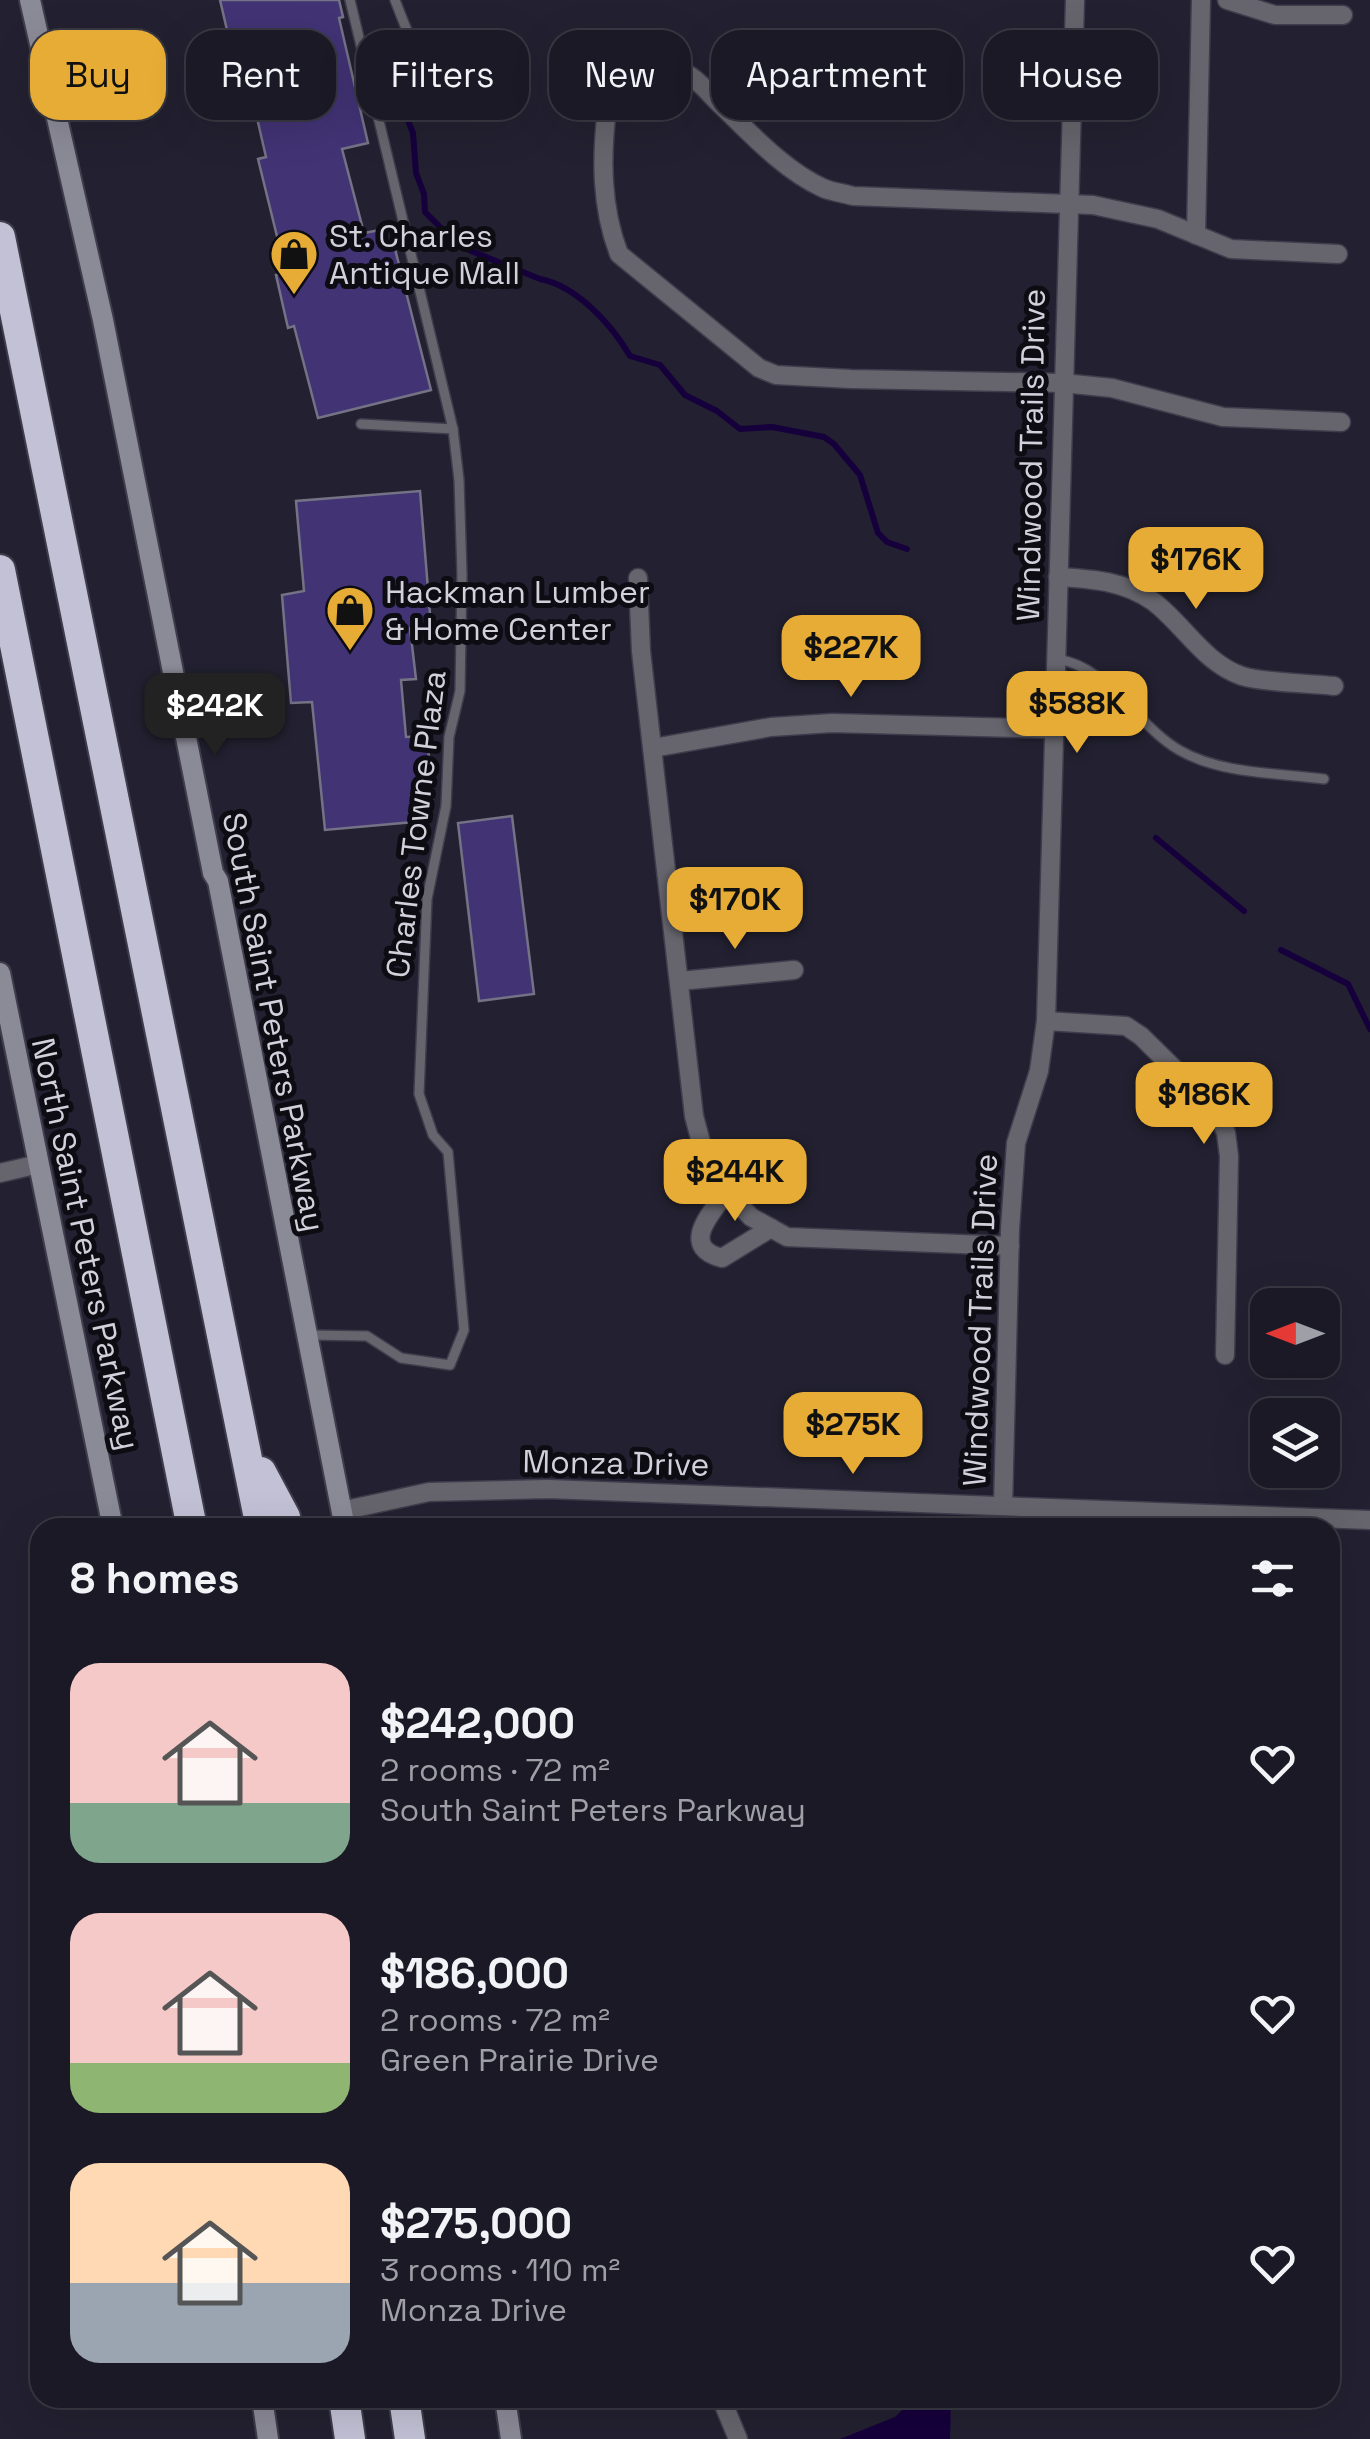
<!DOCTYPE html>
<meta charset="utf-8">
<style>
body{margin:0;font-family:"Space Grotesk",sans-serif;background:#23222d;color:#f1f3f6;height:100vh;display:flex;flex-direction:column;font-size:38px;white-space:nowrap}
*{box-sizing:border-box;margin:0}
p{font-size:32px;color:#9fa0a7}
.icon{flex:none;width:55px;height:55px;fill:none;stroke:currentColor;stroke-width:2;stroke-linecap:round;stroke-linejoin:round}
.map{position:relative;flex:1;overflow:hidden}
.drawer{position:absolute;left:30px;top:1518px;width:1310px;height:890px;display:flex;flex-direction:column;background:#1a1925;border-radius:30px;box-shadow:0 10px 40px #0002,0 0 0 2px #383842}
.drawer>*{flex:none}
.top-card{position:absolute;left:30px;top:30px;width:1310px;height:90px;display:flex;gap:20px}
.needle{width:65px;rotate:270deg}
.fabs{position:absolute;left:1250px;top:1288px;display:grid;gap:20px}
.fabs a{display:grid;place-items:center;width:90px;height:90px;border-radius:20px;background:#1a1925;box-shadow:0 10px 40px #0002,0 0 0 2px #383842;font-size:50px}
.price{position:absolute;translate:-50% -85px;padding:0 22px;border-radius:20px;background:#e6ac36;color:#111;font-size:32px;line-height:65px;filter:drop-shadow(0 2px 5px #0008)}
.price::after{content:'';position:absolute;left:50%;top:60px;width:30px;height:22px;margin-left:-15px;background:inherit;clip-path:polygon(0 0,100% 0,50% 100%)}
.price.active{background:#222;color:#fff}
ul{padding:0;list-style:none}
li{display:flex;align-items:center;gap:30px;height:250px;padding:0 40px}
li span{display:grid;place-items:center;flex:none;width:280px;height:200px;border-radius:30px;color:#555}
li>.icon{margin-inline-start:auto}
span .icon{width:120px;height:120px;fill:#fffc;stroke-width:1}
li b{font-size:42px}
h2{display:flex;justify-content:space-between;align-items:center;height:120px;padding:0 40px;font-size:42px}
.tag{padding:0 35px;border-radius:30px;background:#1a1925;box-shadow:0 10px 40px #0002,0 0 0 2px #383842;font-size:35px;line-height:90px}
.tag.active{background:#e6ac36;color:#111}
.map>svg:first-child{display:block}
.water{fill:#16003c}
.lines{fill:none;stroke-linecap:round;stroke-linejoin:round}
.stream{stroke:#16003c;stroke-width:6}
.building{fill:#423375;stroke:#747285;stroke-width:2.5}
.lane-casing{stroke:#3f3d4c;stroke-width:12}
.street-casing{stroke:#3f3d4c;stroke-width:21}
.secondary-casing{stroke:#3f3d4c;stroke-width:24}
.highway-casing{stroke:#3f3d4c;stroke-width:34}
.lane{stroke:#66656d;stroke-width:9}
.street{stroke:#66656d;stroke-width:18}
.secondary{stroke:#8b8a97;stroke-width:20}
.highway{stroke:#c3c1d5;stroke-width:30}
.labels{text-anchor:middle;stroke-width:10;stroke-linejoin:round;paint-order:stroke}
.poi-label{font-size:32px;fill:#d1d0db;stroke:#0d0c13;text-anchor:start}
.street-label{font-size:32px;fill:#d1d0db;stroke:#0d0c13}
</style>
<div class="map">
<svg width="1370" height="2439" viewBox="0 0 1370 2439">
<rect width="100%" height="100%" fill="#232131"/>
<path class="water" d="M915,2398H951L950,2439H840L895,2417Z"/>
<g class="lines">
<g class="stream">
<path d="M377,64L390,75L413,133L416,173L424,194L425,212L459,246L540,279C577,286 612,325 630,356L660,365L685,395L717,411L740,429L772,427L824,437L834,444L860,475L878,533L887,542L907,549"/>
<path d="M1156,838L1244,911"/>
<path d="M1281,950L1348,984L1370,1029"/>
</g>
</g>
<g class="building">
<path d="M220,0H339L343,17L339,18L368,143L342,149L364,233L380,230L383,247L394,245L431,390L318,418L294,326L288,328L276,275L286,273L258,159L266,157L246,70L237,73Z"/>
<path d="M420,491L431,626L410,628L416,679L401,680L406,737L427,736L433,802L411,805L413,822L325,830L312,702L291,703L282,595L304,591L296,501Z"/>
<path d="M512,816L534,994L479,1001L458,823Z"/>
</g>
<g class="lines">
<g class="lane-casing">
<g id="lane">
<path d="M350,0L453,429"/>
<path d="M395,0C413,47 424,77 471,102"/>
<path d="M1056,659C1109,666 1135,724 1179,750C1220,774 1278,773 1324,779"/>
<path d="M309,1335L367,1336L401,1358L450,1365L464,1330L448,1152L433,1135L419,1094L427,899L446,806L449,737L460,691L462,574L459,480L453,429L361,424"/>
</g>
</g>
<g class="street-casing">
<g id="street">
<path d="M1227,0L1275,15H1343"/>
<path d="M1196,235L1201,0"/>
<path d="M1338,254L1231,249L1158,219L1093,205L853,196C843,193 832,192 823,188C785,171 751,134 721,105C711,96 699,80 687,74C657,60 612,75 607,109C601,158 601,207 619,254L759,368L776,375L851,379L1063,383L1112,388L1223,417L1341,422"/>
<path d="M1058,577C1093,579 1125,581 1154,602C1184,625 1204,663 1242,676C1264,683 1309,683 1334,686"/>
<path d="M638,578L641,651L694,1116L706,1161L723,1188L751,1217L787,1237L1010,1246"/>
<path d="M653,748L771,727L832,723L1054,729"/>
<path d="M680,981L794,970"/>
<path d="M1046,1021L1126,1026L1141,1036L1216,1110L1226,1133L1229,1156L1225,1355"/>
<path d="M0,1173L39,1164"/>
<path d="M726,1193C711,1213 679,1247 722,1258L771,1228"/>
<path d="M1003,1506L1010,1229L1016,1143L1039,1071L1046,1021L1075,0"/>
<path d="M341,1511L429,1492L548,1489L1370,1520"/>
<path d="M721,2398L738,2439"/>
</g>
</g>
<g class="secondary-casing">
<g id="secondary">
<path d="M30,0L103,320L213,873L218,881L345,1528"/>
<path d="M0,973L113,1528"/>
<path d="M262,2398L268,2439"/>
<path d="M505,2398L511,2439"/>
</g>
</g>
<g class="highway-casing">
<g id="highway">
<path d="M0,237L261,1528"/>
<path d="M0,570L192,1528"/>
<path d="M261,1472L285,1517L287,1528"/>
<path d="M344,2398L350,2439"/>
<path d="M404,2398L410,2439"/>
</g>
</g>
<use href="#lane" class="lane"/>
<use href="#street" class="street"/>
<use href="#secondary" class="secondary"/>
<use href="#highway" class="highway"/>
</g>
<defs>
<g id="shop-pin" transform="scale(2.5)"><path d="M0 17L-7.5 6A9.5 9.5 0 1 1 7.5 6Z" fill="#e6ac36" stroke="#0d0c13"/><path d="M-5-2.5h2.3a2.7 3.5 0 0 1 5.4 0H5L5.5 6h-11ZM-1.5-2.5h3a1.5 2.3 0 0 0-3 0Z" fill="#111"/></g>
</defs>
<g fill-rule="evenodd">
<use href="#shop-pin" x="294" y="254"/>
<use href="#shop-pin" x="350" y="610"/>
</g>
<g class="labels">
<g class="poi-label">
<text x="329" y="247">St. Charles<tspan x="329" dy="37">Antique Mall</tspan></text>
<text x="385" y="603">Hackman Lumber<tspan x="385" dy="37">&amp; Home Center</tspan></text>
</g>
<g class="street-label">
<text transform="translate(1031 455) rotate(-89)" y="11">Windwood Trails Drive</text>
<text transform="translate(416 824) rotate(-83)" y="11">Charles Towne Plaza</text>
<text transform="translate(274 1022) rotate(79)" y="11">South Saint Peters Parkway</text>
<text transform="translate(86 1244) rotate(78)" y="11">North Saint Peters Parkway</text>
<text transform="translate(980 1320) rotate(-88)" y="11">Windwood Trails Drive</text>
<text transform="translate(616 1463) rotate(1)" y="11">Monza Drive</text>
</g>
</g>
</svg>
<div class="fabs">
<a><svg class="needle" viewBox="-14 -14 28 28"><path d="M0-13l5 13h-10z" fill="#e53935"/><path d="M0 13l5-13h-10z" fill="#9fa0a7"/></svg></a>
<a><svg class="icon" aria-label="layers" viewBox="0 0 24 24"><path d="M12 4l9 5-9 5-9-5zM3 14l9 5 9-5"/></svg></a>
</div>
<b class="price" style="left:1196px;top:612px">$176K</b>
<b class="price" style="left:851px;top:700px">$227K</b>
<b class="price" style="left:1077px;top:756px">$588K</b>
<b class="price active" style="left:215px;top:758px">$242K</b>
<b class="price" style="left:735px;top:952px">$170K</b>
<b class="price" style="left:1204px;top:1147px">$186K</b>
<b class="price" style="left:735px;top:1224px">$244K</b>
<b class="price" style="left:853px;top:1477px">$275K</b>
<div class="top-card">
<a class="tag active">Buy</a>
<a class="tag">Rent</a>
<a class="tag">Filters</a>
<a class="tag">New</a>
<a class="tag">Apartment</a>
<a class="tag">House</a>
</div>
<section class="drawer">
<h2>8 homes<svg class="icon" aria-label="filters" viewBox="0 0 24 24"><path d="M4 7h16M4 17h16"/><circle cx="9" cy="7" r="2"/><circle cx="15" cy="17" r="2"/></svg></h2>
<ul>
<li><span style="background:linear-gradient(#f6c9c9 70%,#7fa58c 0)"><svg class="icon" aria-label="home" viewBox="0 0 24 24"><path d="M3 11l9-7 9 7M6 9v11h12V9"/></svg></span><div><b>$242,000</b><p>2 rooms · 72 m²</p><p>South Saint Peters Parkway</p></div><svg class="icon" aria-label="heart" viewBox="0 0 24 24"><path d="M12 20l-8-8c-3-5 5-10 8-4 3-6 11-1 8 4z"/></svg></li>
<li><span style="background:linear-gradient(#f6c9c9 75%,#8fb573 0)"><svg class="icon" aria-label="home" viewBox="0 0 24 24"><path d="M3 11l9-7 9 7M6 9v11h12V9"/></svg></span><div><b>$186,000</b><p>2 rooms · 72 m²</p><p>Green Prairie Drive</p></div><svg class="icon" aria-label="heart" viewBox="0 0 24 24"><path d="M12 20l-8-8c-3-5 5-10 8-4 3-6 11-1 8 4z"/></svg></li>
<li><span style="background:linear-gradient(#ffd9b3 60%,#9aa5b1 0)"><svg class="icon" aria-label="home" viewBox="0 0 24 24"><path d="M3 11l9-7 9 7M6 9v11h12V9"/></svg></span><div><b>$275,000</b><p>3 rooms · 110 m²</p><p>Monza Drive</p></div><svg class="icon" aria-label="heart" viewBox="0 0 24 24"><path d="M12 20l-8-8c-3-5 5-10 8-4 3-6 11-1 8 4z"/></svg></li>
</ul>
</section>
</div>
